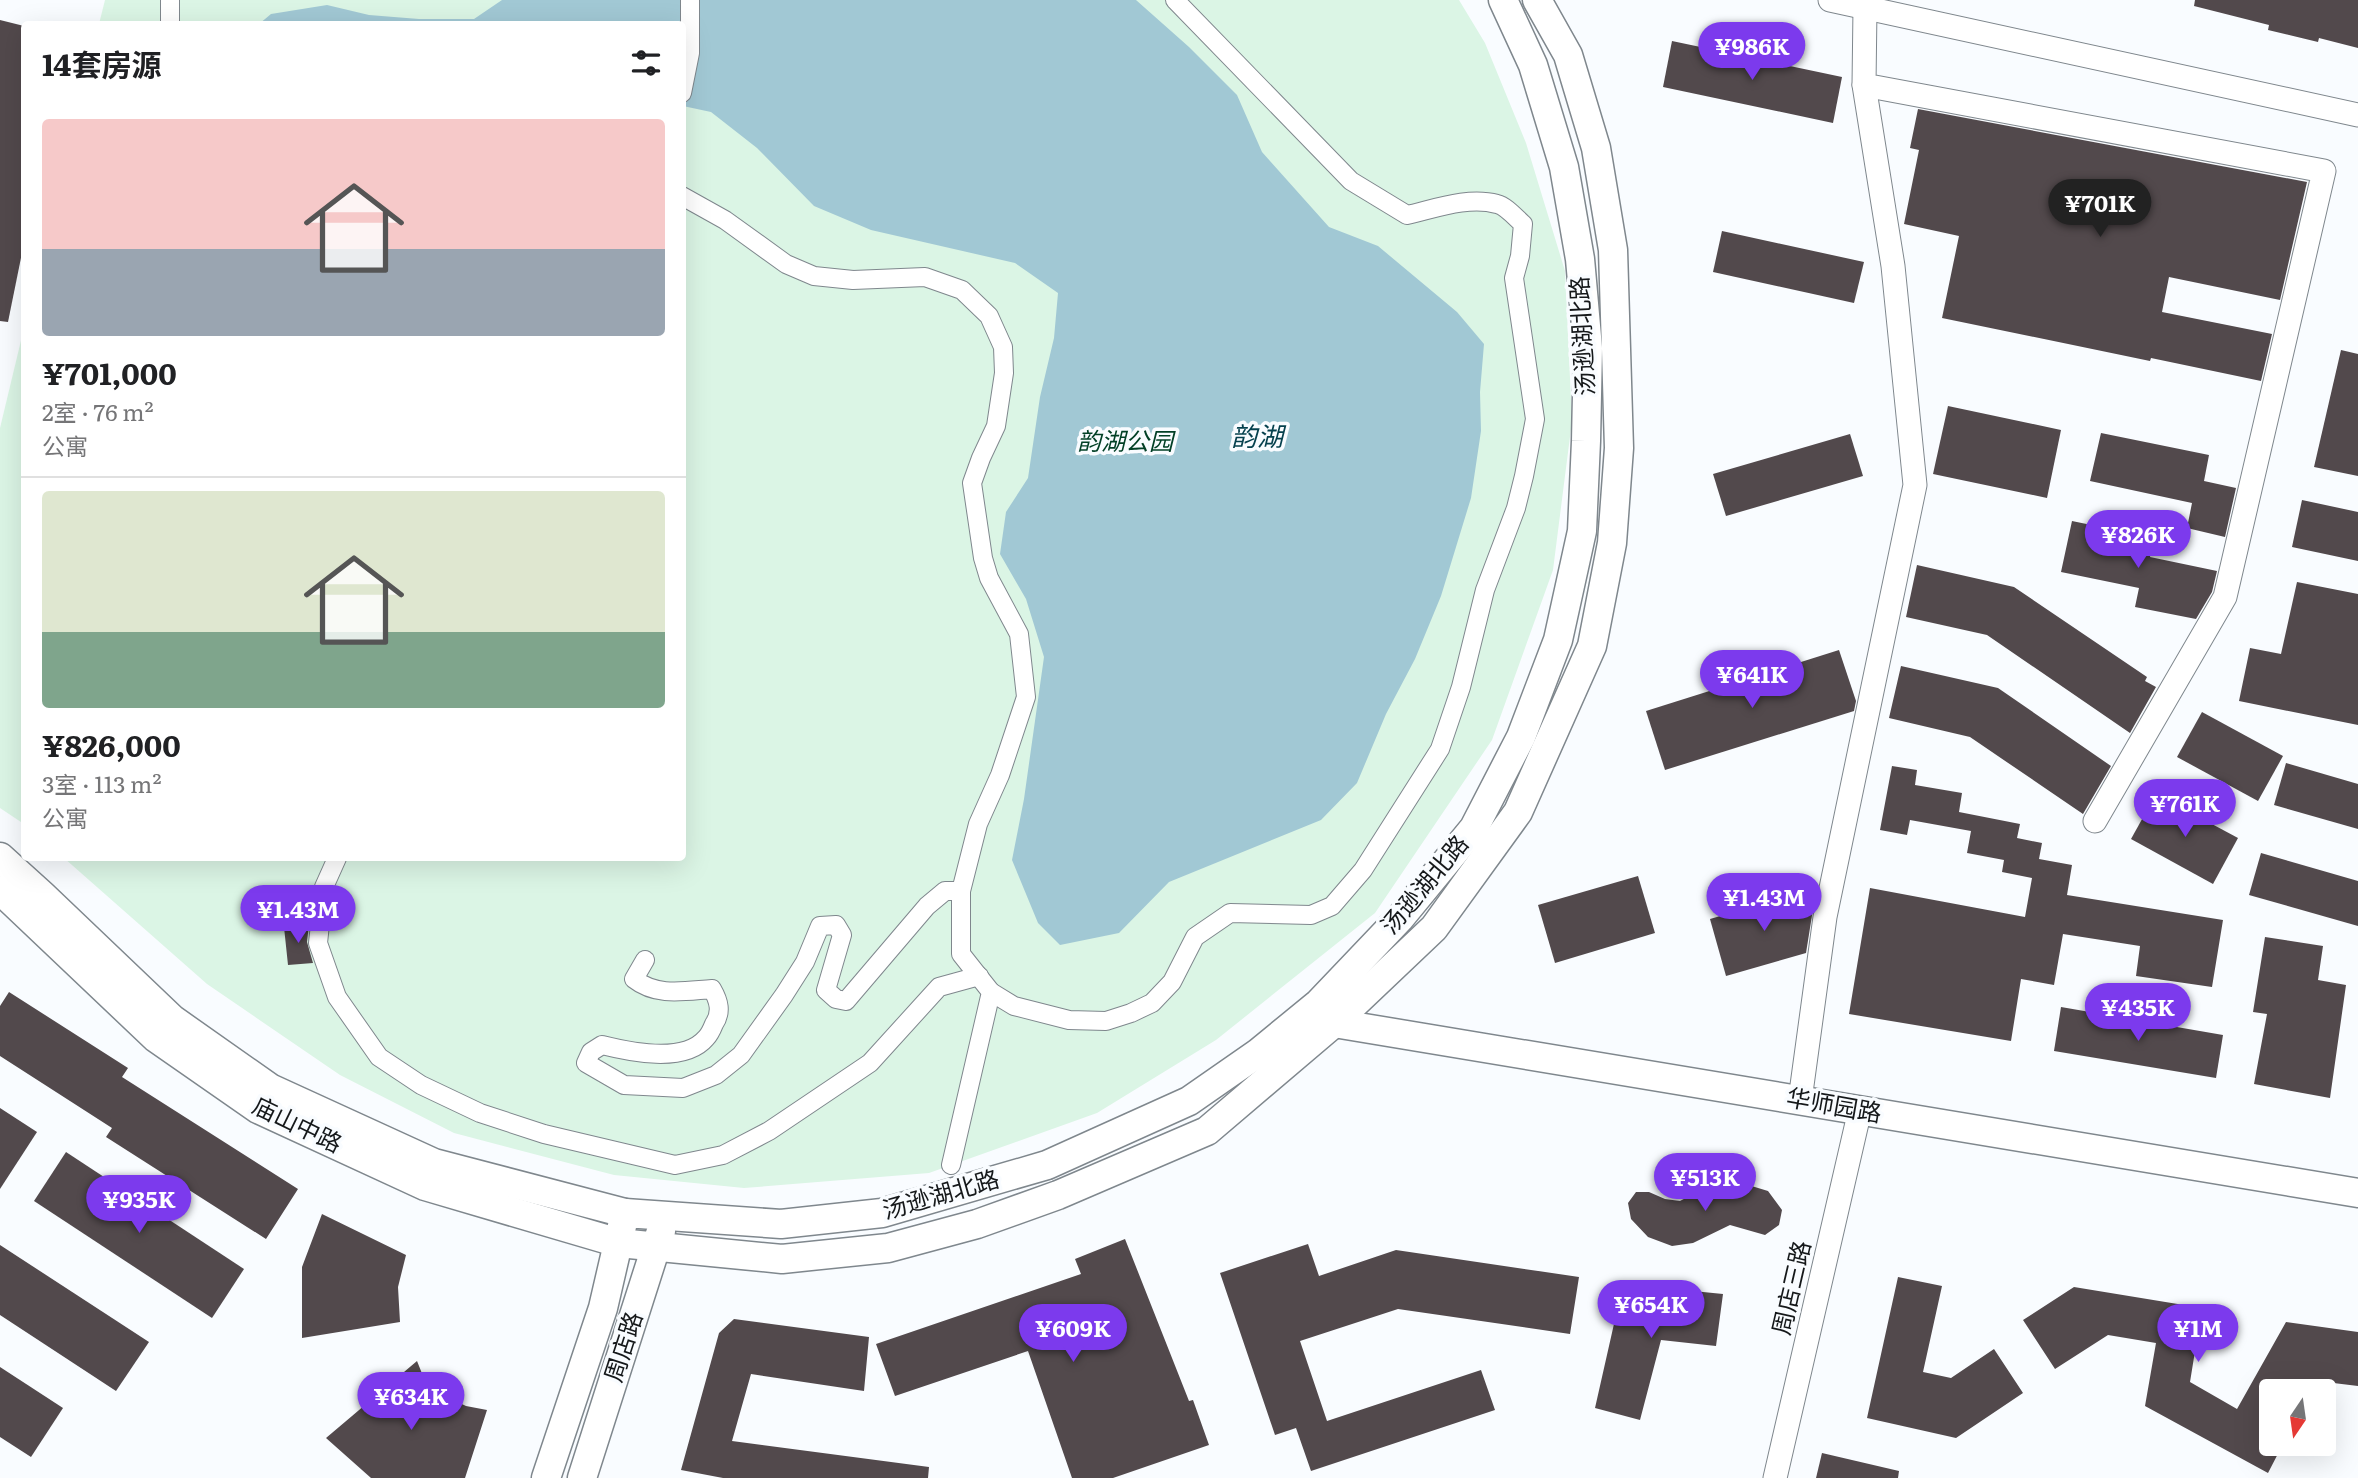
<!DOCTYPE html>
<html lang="zh">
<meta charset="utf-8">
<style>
body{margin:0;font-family:Literata,"Noto Sans SC",serif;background:#f2f2f2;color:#202124;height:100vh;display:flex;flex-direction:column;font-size:26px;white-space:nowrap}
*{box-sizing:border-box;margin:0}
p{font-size:23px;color:#757577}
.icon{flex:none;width:38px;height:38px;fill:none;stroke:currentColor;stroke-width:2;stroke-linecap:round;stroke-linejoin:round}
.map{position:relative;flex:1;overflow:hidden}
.details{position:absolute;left:21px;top:21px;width:665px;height:840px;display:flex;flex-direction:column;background:#fff;border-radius:7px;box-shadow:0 7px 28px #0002}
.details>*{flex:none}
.needle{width:46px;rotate:193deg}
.controls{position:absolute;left:2259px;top:1379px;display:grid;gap:14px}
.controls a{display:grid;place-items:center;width:77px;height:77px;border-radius:7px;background:#fff;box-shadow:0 7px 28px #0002;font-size:35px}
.price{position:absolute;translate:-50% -60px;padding:0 16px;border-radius:24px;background:#7c3aed;color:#fff;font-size:23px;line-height:46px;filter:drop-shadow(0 2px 4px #0008)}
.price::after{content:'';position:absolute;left:50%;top:42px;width:21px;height:16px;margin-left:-10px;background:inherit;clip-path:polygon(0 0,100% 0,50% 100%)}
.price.current{background:#222;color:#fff}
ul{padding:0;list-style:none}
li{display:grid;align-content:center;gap:14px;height:371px;padding:0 21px}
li+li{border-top:2px solid #e0e0e0}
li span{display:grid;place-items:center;height:217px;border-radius:7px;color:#555}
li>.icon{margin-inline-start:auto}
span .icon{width:126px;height:126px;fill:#fffc;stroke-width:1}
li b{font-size:30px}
h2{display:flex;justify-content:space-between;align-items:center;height:84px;padding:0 21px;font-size:30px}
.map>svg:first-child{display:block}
.green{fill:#dbf5e5}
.water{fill:#a1c8d4}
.building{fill:#52494c}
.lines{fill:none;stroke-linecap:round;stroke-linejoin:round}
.pedestrian-casing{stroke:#7f878d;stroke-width:20}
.minor-casing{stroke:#7f878d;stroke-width:25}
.tertiary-casing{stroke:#7f878d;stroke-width:31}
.pedestrian{stroke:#fff;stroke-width:18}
.minor{stroke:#fff;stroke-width:23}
.tertiary{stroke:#fff;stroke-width:28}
.labels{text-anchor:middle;stroke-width:7;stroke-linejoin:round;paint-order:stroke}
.street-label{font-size:24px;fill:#15181a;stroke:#f9fcff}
.park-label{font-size:24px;font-style:italic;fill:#024026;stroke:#f9fcff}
.water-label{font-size:26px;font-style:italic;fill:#06414e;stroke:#f9fcff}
</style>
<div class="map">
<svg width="2358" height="1478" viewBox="0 0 2358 1478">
<rect width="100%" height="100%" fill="#f9fcff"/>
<g class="green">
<path d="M105,0H1459L1485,43L1526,143L1565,271L1572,421L1553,570L1492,740L1375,913L1216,1040L1097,1113L929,1173L744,1188L614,1175L454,1133L340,1075L207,984L64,858H682V24H99Z"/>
<path d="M24,328V824L0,808V428Z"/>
</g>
<path class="water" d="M502,0H1136L1189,47L1237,95L1262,152L1329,227L1378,246L1457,312L1484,344L1480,392L1481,431L1471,498L1441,596L1415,659L1386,714L1357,783L1321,820L1169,882L1119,933L1060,945L1038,923L1012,860L1024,799L1044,657L1026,599L1000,554L1006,512L1028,478L1040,397L1054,338L1058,293L1015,263L871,230L814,206L757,148L711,112L683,106L682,24H259L271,14L327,5L369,15L419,19H474Z"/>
<g class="building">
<path d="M2195,0H2358V48L2319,38L2318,42L2268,30L2269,25L2194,6Z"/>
<path d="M0,20L24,26V243L8,322L0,321Z"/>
<path d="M1672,41L1842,77L1833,123L1663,87Z"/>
<path d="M1918,109L2307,182L2280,300L2169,277L2162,312L2272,334L2261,381L2151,358L2150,361L1942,318L1959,236L1904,224L1919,150L1910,148Z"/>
<path d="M1722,231L1864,262L1854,303L1713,272Z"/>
<path d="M2341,350L2358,354V476L2314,467Z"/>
<path d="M1948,406L2061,430L2047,498L1933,474Z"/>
<path d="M2101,433L2209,455L2204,481L2236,488L2225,537L2187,528L2192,503L2090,481Z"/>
<path d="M1850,434L1863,476L1726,516L1713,474Z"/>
<path d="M2302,500L2358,512V561L2292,547Z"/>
<path d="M2072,521L2154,538L2150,557L2217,571L2212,592L2196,619L2135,607L2139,588L2061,572Z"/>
<path d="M1917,565L2014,587L2147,677L2145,681L2156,687L2130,733L1987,635L1906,617Z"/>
<path d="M2297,582L2358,594V725L2239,701L2250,648L2281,654Z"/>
<path d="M1839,650L1856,701L1854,711L1665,770L1646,711Z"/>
<path d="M1901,666L1998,688L2111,766L2083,814L1970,737L1889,718Z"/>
<path d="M2202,712L2283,756L2258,801L2177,757Z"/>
<path d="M2286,763L2358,784V829L2274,805Z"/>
<path d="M1892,766L1917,770L1915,785L1962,793L1959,812L2020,824L2017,838L2042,843L2039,859L2072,865L2067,895L2223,920L2212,987L2136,976L2140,946L2063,934L2054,985L2021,979L2011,1041L1849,1014L1870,888L2025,917L2032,878L2002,872L2004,860L1967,853L1971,831L1910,820L1907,835L1880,830Z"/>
<path d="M2156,794L2238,838L2213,884L2131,839Z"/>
<path d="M2261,853L2358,881V926L2249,895Z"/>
<path d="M1638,876L1655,933L1555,963L1538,905Z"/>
<path d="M1810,890L1814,903L1806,953L1726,976L1710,919Z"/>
<path d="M309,924L307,942L313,963L288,965L284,927Z"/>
<path d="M2265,937L2323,946L2318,980L2346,985L2330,1098L2254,1084L2267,1014L2253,1012Z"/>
<path d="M9,992L128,1068L122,1077L298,1189L266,1239L106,1137L112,1128L0,1056V1006Z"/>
<path d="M2061,1007L2223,1035L2216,1078L2054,1051Z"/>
<path d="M0,1108L37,1132L0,1189Z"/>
<path d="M66,1152L244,1269L212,1318L34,1201Z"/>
<path d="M1735,1181L1768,1191L1782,1210L1779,1225L1765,1235L1730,1225L1693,1243L1672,1246L1648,1237L1631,1219L1628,1203L1636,1192H1649L1665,1199L1680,1201L1714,1183Z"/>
<path d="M322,1214L406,1255L398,1287L400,1322L302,1338V1267Z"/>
<path d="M1125,1239L1189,1401L1193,1400L1209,1445L1113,1478H1072L1028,1351L895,1396L876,1344L1081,1274L1075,1259Z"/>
<path d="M1308,1244L1319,1276L1396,1250L1579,1277L1570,1334L1398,1309L1300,1341L1327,1421L1481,1370L1495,1410L1311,1471L1296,1428L1275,1435L1220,1273Z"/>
<path d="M0,1245L149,1342L116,1391L0,1315Z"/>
<path d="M1898,1277L1942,1286L1923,1372L1951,1378L1994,1349L2023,1393L1956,1438L1867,1418Z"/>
<path d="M1623,1284L1723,1294L1716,1346L1661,1340L1640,1420L1595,1408Z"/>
<path d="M2074,1287L2202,1308L2190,1382L2237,1409L2286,1322L2358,1332V1386L2317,1381L2312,1391H2272V1444H2283L2268,1473L2145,1406L2156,1343L2108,1335L2055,1369L2023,1320Z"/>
<path d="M734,1319L869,1337L864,1391L751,1374L732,1441L929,1467L928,1478H723L681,1470L719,1333Z"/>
<path d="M417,1361L425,1381L447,1397L466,1406L487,1410L465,1478H371L326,1438Z"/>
<path d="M0,1367L63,1408L31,1457L0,1437Z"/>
<path d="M1822,1453L1899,1471L1898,1478H1816Z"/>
</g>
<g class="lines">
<g class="pedestrian-casing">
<g id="pedestrian">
<path d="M170,24V0"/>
<path d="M682,93L690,53V0"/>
<path d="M682,196L725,220L786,264L814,276L853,280L925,277L962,290L989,316L1003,347L1004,373L996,426L981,458L972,483L983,558L989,578L1019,634L1026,697L1000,775L978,824L961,891V954L991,992L951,1165"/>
<path d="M337,858L324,887L318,943L337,997L379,1057L421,1085L480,1113L544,1134L675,1165L723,1155L769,1131L870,1063L939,987L979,976"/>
<path d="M645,960L634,979C657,997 684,991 712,989C719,1001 722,1012 714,1024C712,1029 709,1035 706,1038C684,1064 630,1052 602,1045L591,1052L586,1063L624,1085L683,1088L716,1075L741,1055L784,995L805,962L820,926L836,925L842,935L826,990L836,999L846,1001L927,906L945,891H961"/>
<path d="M991,992L1014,1006L1069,1020L1106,1021L1131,1013L1152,1003L1172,982L1195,937L1230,913L1311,915L1332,906L1363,870L1440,749L1461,687L1485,590L1516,508L1524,476L1535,419L1514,278L1520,256L1523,224C1516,218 1506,206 1497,204C1468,196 1434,209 1407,215L1351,181L1175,0"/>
</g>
</g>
<g class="minor-casing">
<g id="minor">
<path d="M1830,0L2358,115"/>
<path d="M1865,8L1864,85L2324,171L2225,597L2095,821"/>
<path d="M1800,1100L1825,917L1915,485L1893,266L1864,85"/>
<path d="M1775,1478L1860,1110"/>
</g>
</g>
<g class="tertiary-casing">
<g id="tertiary">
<path d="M0,857L42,895L172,1019L270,1088L434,1163L625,1213"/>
<path d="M0,890L156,1038L258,1109L425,1186L619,1243L782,1259L888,1248L977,1224L1058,1195L1207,1131L1334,1023L1434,928L1518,812L1592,646L1612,543L1619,448L1613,250L1596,148L1568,55L1537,0"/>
<path d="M1326,1013L1334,1023L2358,1193"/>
<path d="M546,1478L603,1308L625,1213L781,1224L882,1213L1047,1165L1189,1101L1258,1053L1319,1003L1400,918L1474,828L1521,737L1558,640L1582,531L1586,441L1588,348L1580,259L1564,167L1533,65L1503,0"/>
<path d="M582,1478L661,1231"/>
</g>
</g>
<use href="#pedestrian" class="pedestrian"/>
<use href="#minor" class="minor"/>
<use href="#tertiary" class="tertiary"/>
</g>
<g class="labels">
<g class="street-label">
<text transform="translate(1583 336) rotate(-93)" y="8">汤逊湖北路</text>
<text transform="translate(1425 885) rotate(-50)" y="8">汤逊湖北路</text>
<text transform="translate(1834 1106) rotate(10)" y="8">华师园路</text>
<text transform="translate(297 1125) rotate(26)" y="8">庙山中路</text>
<text transform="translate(941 1195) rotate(-16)" y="8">汤逊湖北路</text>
<text transform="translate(1792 1288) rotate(-77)" y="8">周店三路</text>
<text transform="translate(624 1347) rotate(-72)" y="8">周店路</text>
</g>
<g class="park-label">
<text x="1125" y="450">韵湖公园</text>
</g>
<g class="water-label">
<text x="1257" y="446">韵湖</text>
</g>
</g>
</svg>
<div class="controls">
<a><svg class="needle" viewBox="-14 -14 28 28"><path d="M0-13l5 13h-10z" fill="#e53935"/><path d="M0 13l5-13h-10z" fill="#757577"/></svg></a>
</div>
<b class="price" style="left:1752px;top:82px">¥986K</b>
<b class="price current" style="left:2100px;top:239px">¥701K</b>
<b class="price" style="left:2138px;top:570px">¥826K</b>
<b class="price" style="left:1752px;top:710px">¥641K</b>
<b class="price" style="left:2185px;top:839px">¥761K</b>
<b class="price" style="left:1764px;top:933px">¥1.43M</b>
<b class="price" style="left:298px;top:945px">¥1.43M</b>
<b class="price" style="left:2138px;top:1043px">¥435K</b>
<b class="price" style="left:1705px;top:1213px">¥513K</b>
<b class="price" style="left:139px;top:1235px">¥935K</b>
<b class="price" style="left:1651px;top:1340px">¥654K</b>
<b class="price" style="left:1073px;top:1364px">¥609K</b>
<b class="price" style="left:2198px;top:1364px">¥1M</b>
<b class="price" style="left:411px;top:1432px">¥634K</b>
<section class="details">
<h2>14套房源<svg class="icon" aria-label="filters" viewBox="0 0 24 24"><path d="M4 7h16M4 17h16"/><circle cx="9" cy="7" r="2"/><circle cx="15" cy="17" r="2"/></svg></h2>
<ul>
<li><span style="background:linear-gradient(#f6c9c9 60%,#9aa5b1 0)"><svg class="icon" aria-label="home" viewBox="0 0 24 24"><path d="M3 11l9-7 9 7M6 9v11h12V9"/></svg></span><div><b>¥701,000</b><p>2室 · 76 m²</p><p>公寓</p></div></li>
<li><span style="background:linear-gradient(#dfe7d0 65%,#7fa58c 0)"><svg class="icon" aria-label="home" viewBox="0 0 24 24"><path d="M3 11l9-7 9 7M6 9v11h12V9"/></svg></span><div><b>¥826,000</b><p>3室 · 113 m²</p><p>公寓</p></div></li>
</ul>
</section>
</div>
